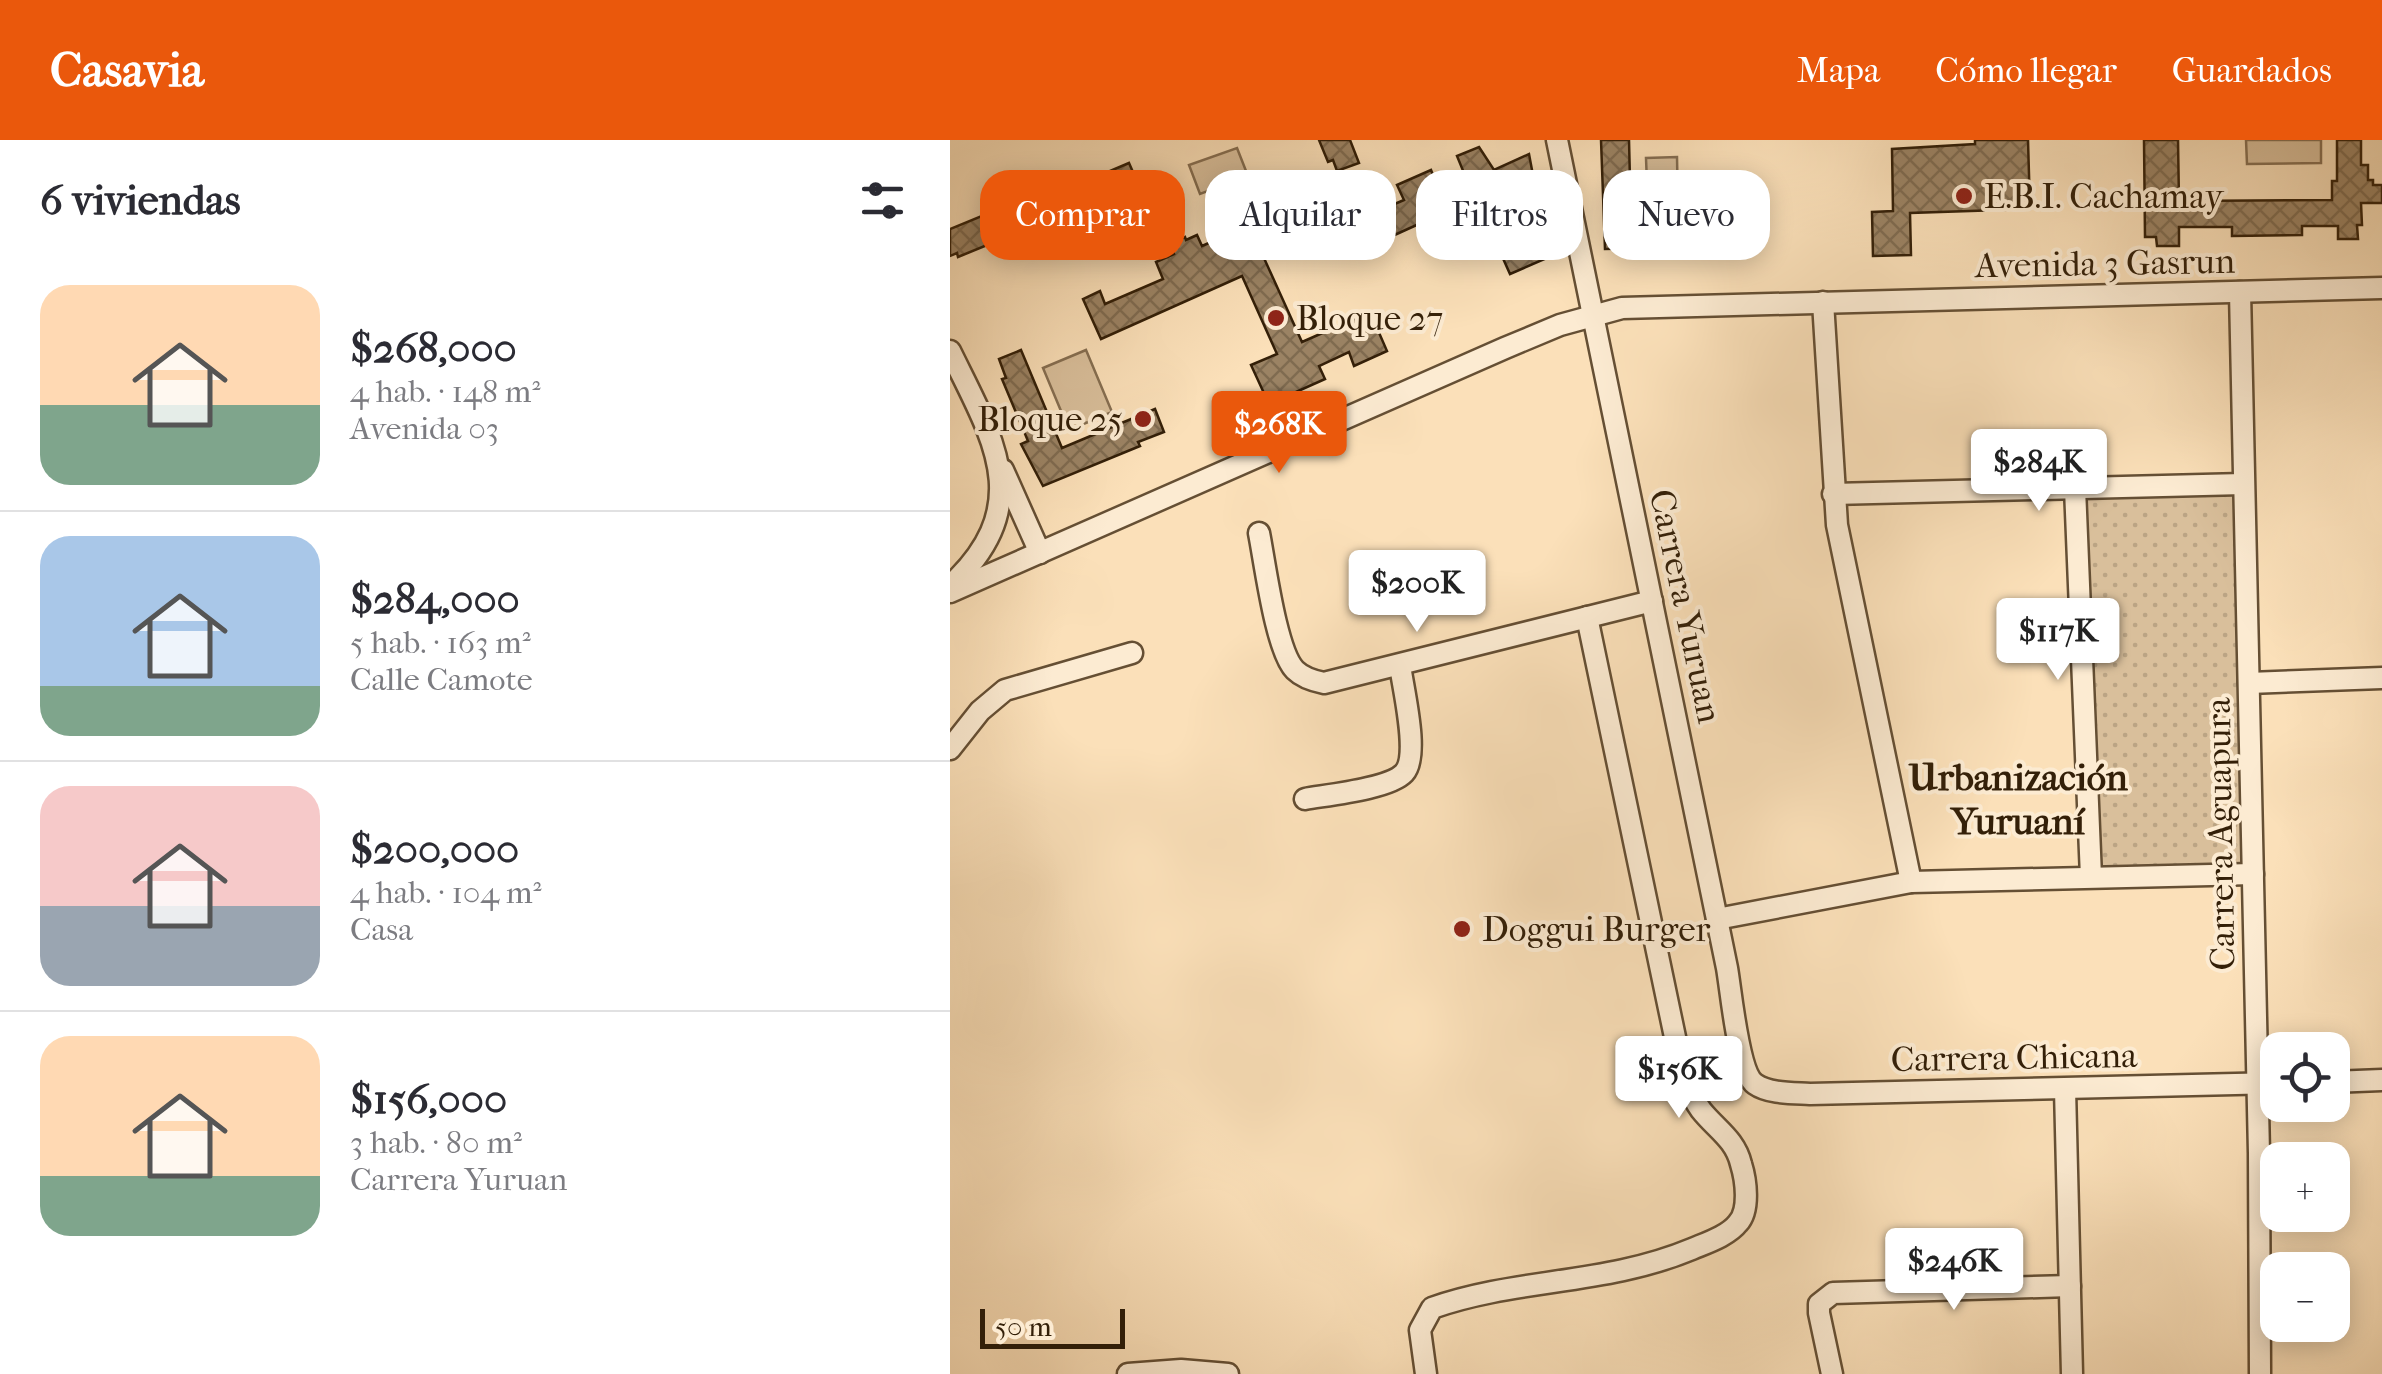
<!DOCTYPE html>
<html lang="es">
<meta charset="utf-8">
<style>
body{margin:0;font-family:"IM FELL French Canon",serif;background:#f2f2f3;color:#2b2b33;height:100vh;display:flex;flex-direction:column;font-size:38px;white-space:nowrap}
*{box-sizing:border-box;margin:0}
p{font-size:32px;color:#7c7c81}
.icon{flex:none;width:55px;height:55px;fill:none;stroke:currentColor;stroke-width:2;stroke-linecap:round;stroke-linejoin:round}
.map{position:relative;flex:1;overflow:hidden}
.side{display:flex;flex-direction:column;background:#fff;width:950px}
.side>*{flex:none}
.top-card{position:absolute;left:30px;top:30px;width:950px;height:90px;display:flex;gap:20px}
.fabs{position:absolute;left:1310px;top:892px;display:grid;gap:20px}
.fabs a{display:grid;place-items:center;width:90px;height:90px;border-radius:20px;background:#fff;box-shadow:0 5px 25px #0003;font-size:50px}
.scale{position:absolute;left:30px;bottom:25px;width:145px;box-sizing:border-box;padding-left:10px;border:5px solid #331f08;border-top:0;font-size:28px;line-height:35px;white-space:nowrap;color:#331f08;-webkit-text-stroke:8px #fcebd2;paint-order:stroke}
.price{position:absolute;translate:-50% -85px;padding:0 22px;border-radius:10px;background:#fff;color:#222;font-size:32px;line-height:65px;filter:drop-shadow(0 2px 5px #0008)}
.price::after{content:'';position:absolute;left:50%;top:60px;width:30px;height:22px;margin-left:-15px;background:inherit;clip-path:polygon(0 0,100% 0,50% 100%)}
.price.selected{background:#ea580c;color:#fff}
ul{padding:0;list-style:none}
li{display:flex;align-items:center;gap:30px;height:250px;padding:0 40px}
li+li{border-top:2px solid #e1e1e2}
li span{display:grid;place-items:center;flex:none;width:280px;height:200px;border-radius:30px;color:#555}
li>.icon{margin-inline-start:auto}
span .icon{width:120px;height:120px;fill:#fffc;stroke-width:1}
li b{font-size:42px}
h2{display:flex;justify-content:space-between;align-items:center;height:120px;padding:0 40px;font-size:42px}
.pill{padding:0 35px;border-radius:30px;background:#fff;box-shadow:0 5px 25px #0003;font-size:35px;line-height:90px}
.pill.selected{background:#ea580c;color:#fff}
header{display:flex;align-items:center;gap:60px;box-sizing:border-box;height:140px;padding:0 50px;background:#ea580c;color:#fff}
header strong{font-size:48px}
nav{display:flex;gap:55px;margin-inline-start:auto;font-size:35px}
main{display:flex;flex:1;min-height:0}
.map>svg:first-child{display:block}
.grass{fill:#d9bf9b;stroke:#866f52;stroke-width:2.5}
.park{fill:url(#park-dots);stroke:#866f52;stroke-width:2.5}
.building{fill:url(#building-cross-hatch);stroke:#331f08;stroke-width:2.5}
.lines{fill:none;stroke-linecap:round;stroke-linejoin:round}
.minor-casing{stroke:#654f34;stroke-width:25}
.minor{stroke:#fcebd2;stroke-width:20}
.poi-dot{fill:#8f2418;stroke:#fcebd2;stroke-width:4}
.labels{text-anchor:middle;stroke-width:8;stroke-linejoin:round;paint-order:stroke}
.poi-label{font-size:35px;fill:#331f08;stroke:#fcebd2;text-anchor:start}
.street-label{font-size:35px;fill:#331f08;stroke:#fcebd2}
.neighbourhood-label{font-size:38px;font-weight:bold;fill:#331f08;stroke:#fcebd2}
</style>
<header>
<strong>Casavia</strong>
<nav><a>Mapa</a><a>Cómo llegar</a><a>Guardados</a></nav>
</header>
<main>
<section class="side">
<h2>6 viviendas<svg class="icon" aria-label="filters" viewBox="0 0 24 24"><path d="M4 7h16M4 17h16"/><circle cx="9" cy="7" r="2"/><circle cx="15" cy="17" r="2"/></svg></h2>
<ul>
<li><span style="background:linear-gradient(#ffd9b3 60%,#7fa58c 0)"><svg class="icon" aria-label="home" viewBox="0 0 24 24"><path d="M3 11l9-7 9 7M6 9v11h12V9"/></svg></span><div><b>$268,000</b><p>4 hab. · 148 m²</p><p>Avenida 03</p></div></li>
<li><span style="background:linear-gradient(#a9c7e8 75%,#7fa58c 0)"><svg class="icon" aria-label="home" viewBox="0 0 24 24"><path d="M3 11l9-7 9 7M6 9v11h12V9"/></svg></span><div><b>$284,000</b><p>5 hab. · 163 m²</p><p>Calle Camote</p></div></li>
<li><span style="background:linear-gradient(#f6c9c9 60%,#9aa5b1 0)"><svg class="icon" aria-label="home" viewBox="0 0 24 24"><path d="M3 11l9-7 9 7M6 9v11h12V9"/></svg></span><div><b>$200,000</b><p>4 hab. · 104 m²</p><p>Casa</p></div></li>
<li><span style="background:linear-gradient(#ffd9b3 70%,#7fa58c 0)"><svg class="icon" aria-label="home" viewBox="0 0 24 24"><path d="M3 11l9-7 9 7M6 9v11h12V9"/></svg></span><div><b>$156,000</b><p>3 hab. · 80 m²</p><p>Carrera Yuruan</p></div></li>
</ul>
</section>
<div class="map">
<svg width="1432" height="1234" viewBox="0 0 1432 1234">
<defs>
<pattern id="park-dots" width="8" height="8" patternUnits="userSpaceOnUse" patternTransform="scale(2.5)"><rect width="8" height="8" fill="#d9bf9b"/><path d="M2 2h.1M6 6h.1" fill="none" stroke="#bba484" stroke-width="1.8" stroke-linecap="round"/></pattern>
<pattern id="building-cross-hatch" width="8" height="8" patternUnits="userSpaceOnUse" patternTransform="scale(2.5)"><rect width="8" height="8" fill="#9b8364"/><path d="M0 0l8 8M0 8l8-8" fill="none" stroke="#7f6b50"/></pattern>
</defs>
<rect width="100%" height="100%" fill="#fbe0b9"/>
<filter id="stains"><feTurbulence type="fractalNoise" baseFrequency=".002" numOctaves="4"/><feColorMatrix values="0 0 0 0 .2 0 0 0 0 .09 0 0 0 0 .02 0 0 0 .5 -.17"/></filter>
<radialGradient id="worn" r=".72"><stop offset=".6" stop-color="#630" stop-opacity="0"/><stop offset="1" stop-color="#630" stop-opacity=".3"/></radialGradient>
<g class="grass">
<path d="M1296,0H1371V23L1297,24Z"/>
<path d="M287,8L298,36L250,54L239,25Z"/>
<path d="M727,17L728,69L698,70L696,18Z"/>
<path d="M136,210L162,272L119,290L93,228Z"/>
</g>
<path class="park" d="M1293,344L1303,734L1141,737L1125,348Z"/>
<g class="building">
<path d="M369,0H400L409,23L387,31L383,20L378,22Z"/>
<path d="M651,0H679L681,81L782,78V103H754V107L655,109Z"/>
<path d="M1025,0H1078L1080,69L960,73L961,115L923,116L922,72L943,71L942,9L1025,4Z"/>
<path d="M1194,0H1228L1229,61L1382,60V41H1387V0H1411V25H1418V40H1423V45H1432V63H1411L1412,85H1407L1408,99H1388V86H1352V95L1282,96V87H1229V106H1207L1206,97H1195Z"/>
<path d="M529,7L544,30L579,14L585,46L557,58L574,95L595,85L602,100L594,104L599,117L560,134L526,58L416,108L406,86L423,79L421,74L454,60L447,45L481,30L487,45L514,33L507,16Z"/>
<path d="M179,23L193,55L167,66L168,70L82,106L75,107L69,92L8,117L7,113L0,116V89L78,57L84,73L157,44L153,34Z"/>
<path d="M295,87L300,98L304,96L352,202L420,172L437,211L404,226L399,212L369,226L375,239L319,264L301,225L327,214L292,136L151,199L133,159L150,151L155,164L213,139L206,122L224,114L220,104L235,97L236,100L247,95L252,106Z"/>
<path d="M71,210L112,308L205,269L214,292L188,302L190,306L93,346L71,304L78,301L52,239L56,238L49,219Z"/>
</g>
<g class="lines">
<g class="minor-casing">
<g id="minor">
<path d="M607,0L777,828C781,850 788,932 805,944C819,954 844,953 860,954L1328,943"/>
<path d="M1290,152L1309,1013L1310,1234"/>
<path d="M873,162L887,385L961,742"/>
<path d="M0,211C43,299 87,365 0,446"/>
<path d="M53,330L90,413"/>
<path d="M1125,348L1141,737"/>
<path d="M883,354L1293,344"/>
<path d="M309,393C315,423 326,511 345,530C353,538 364,541 374,543L702,461"/>
<path d="M0,452L555,208L610,185L672,168L1432,148"/>
<path d="M1299,543L1432,538"/>
<path d="M0,609L30,571L55,550L182,513"/>
<path d="M355,659C377,655 439,649 454,633C470,616 453,549 450,525"/>
<path d="M767,779L961,742L1303,734"/>
<path d="M1382,942L1432,940"/>
<path d="M1115,949L1122,1234"/>
<path d="M178,1234L231,1230L278,1234"/>
<path d="M476,1234L470,1190L482,1168C567,1138 656,1145 742,1109C756,1103 778,1096 788,1083C800,1070 796,1040 791,1024C785,999 766,989 751,970C740,955 735,939 730,921L637,477"/>
<path d="M882,1234L869,1173V1164L883,1153L1120,1146"/>
</g>
</g>
<use href="#minor" class="minor"/>
</g>
<g class="poi-dot">
<circle cx="1014" cy="56" r="10"/>
<circle cx="326" cy="178" r="10"/>
<circle cx="193" cy="279" r="10"/>
<circle cx="512" cy="789" r="10"/>
</g>
<g class="labels">
<g class="poi-label">
<text x="1034" y="68">E.B.I. Cachamay</text>
<text x="346" y="190">Bloque 27</text>
<text x="173" y="291" text-anchor="end">Bloque 25</text>
<text x="532" y="801">Doggui Burger</text>
</g>
<g class="street-label">
<text transform="translate(1155 123) rotate(-1)" y="12">Avenida 3 Gasrun</text>
<text transform="translate(736 466) rotate(78)" y="12">Carrera Yuruan</text>
<text transform="translate(1270 694) rotate(-91)" y="12">Carrera Aguapura</text>
<text transform="translate(1064 917) rotate(-1)" y="12">Carrera Chicana</text>
</g>
<g class="neighbourhood-label">
<text x="1068" y="650">Urbanización<tspan x="1068" dy="44">Yuruaní</tspan></text>
</g>
</g>
<rect width="100%" height="100%" filter="url(#stains)"/>
<rect width="100%" height="100%" fill="url(#worn)"/>
</svg>
<div class="fabs">
<a><svg class="icon" aria-label="locate" viewBox="0 0 24 24"><circle cx="12" cy="12" r="6"/><path d="M12 2v4M12 18v4M2 12h4M18 12h4"/></svg></a>
<a>+</a>
<a>−</a>
</div>
<div class="scale">50 m</div>
<b class="price selected" style="left:329px;top:336px">$268K</b>
<b class="price" style="left:1089px;top:374px">$284K</b>
<b class="price" style="left:467px;top:495px">$200K</b>
<b class="price" style="left:1108px;top:543px">$117K</b>
<b class="price" style="left:729px;top:981px">$156K</b>
<b class="price" style="left:1004px;top:1173px">$246K</b>
<div class="top-card">
<a class="pill selected">Comprar</a>
<a class="pill">Alquilar</a>
<a class="pill">Filtros</a>
<a class="pill">Nuevo</a>
</div>
</div>
</main>
